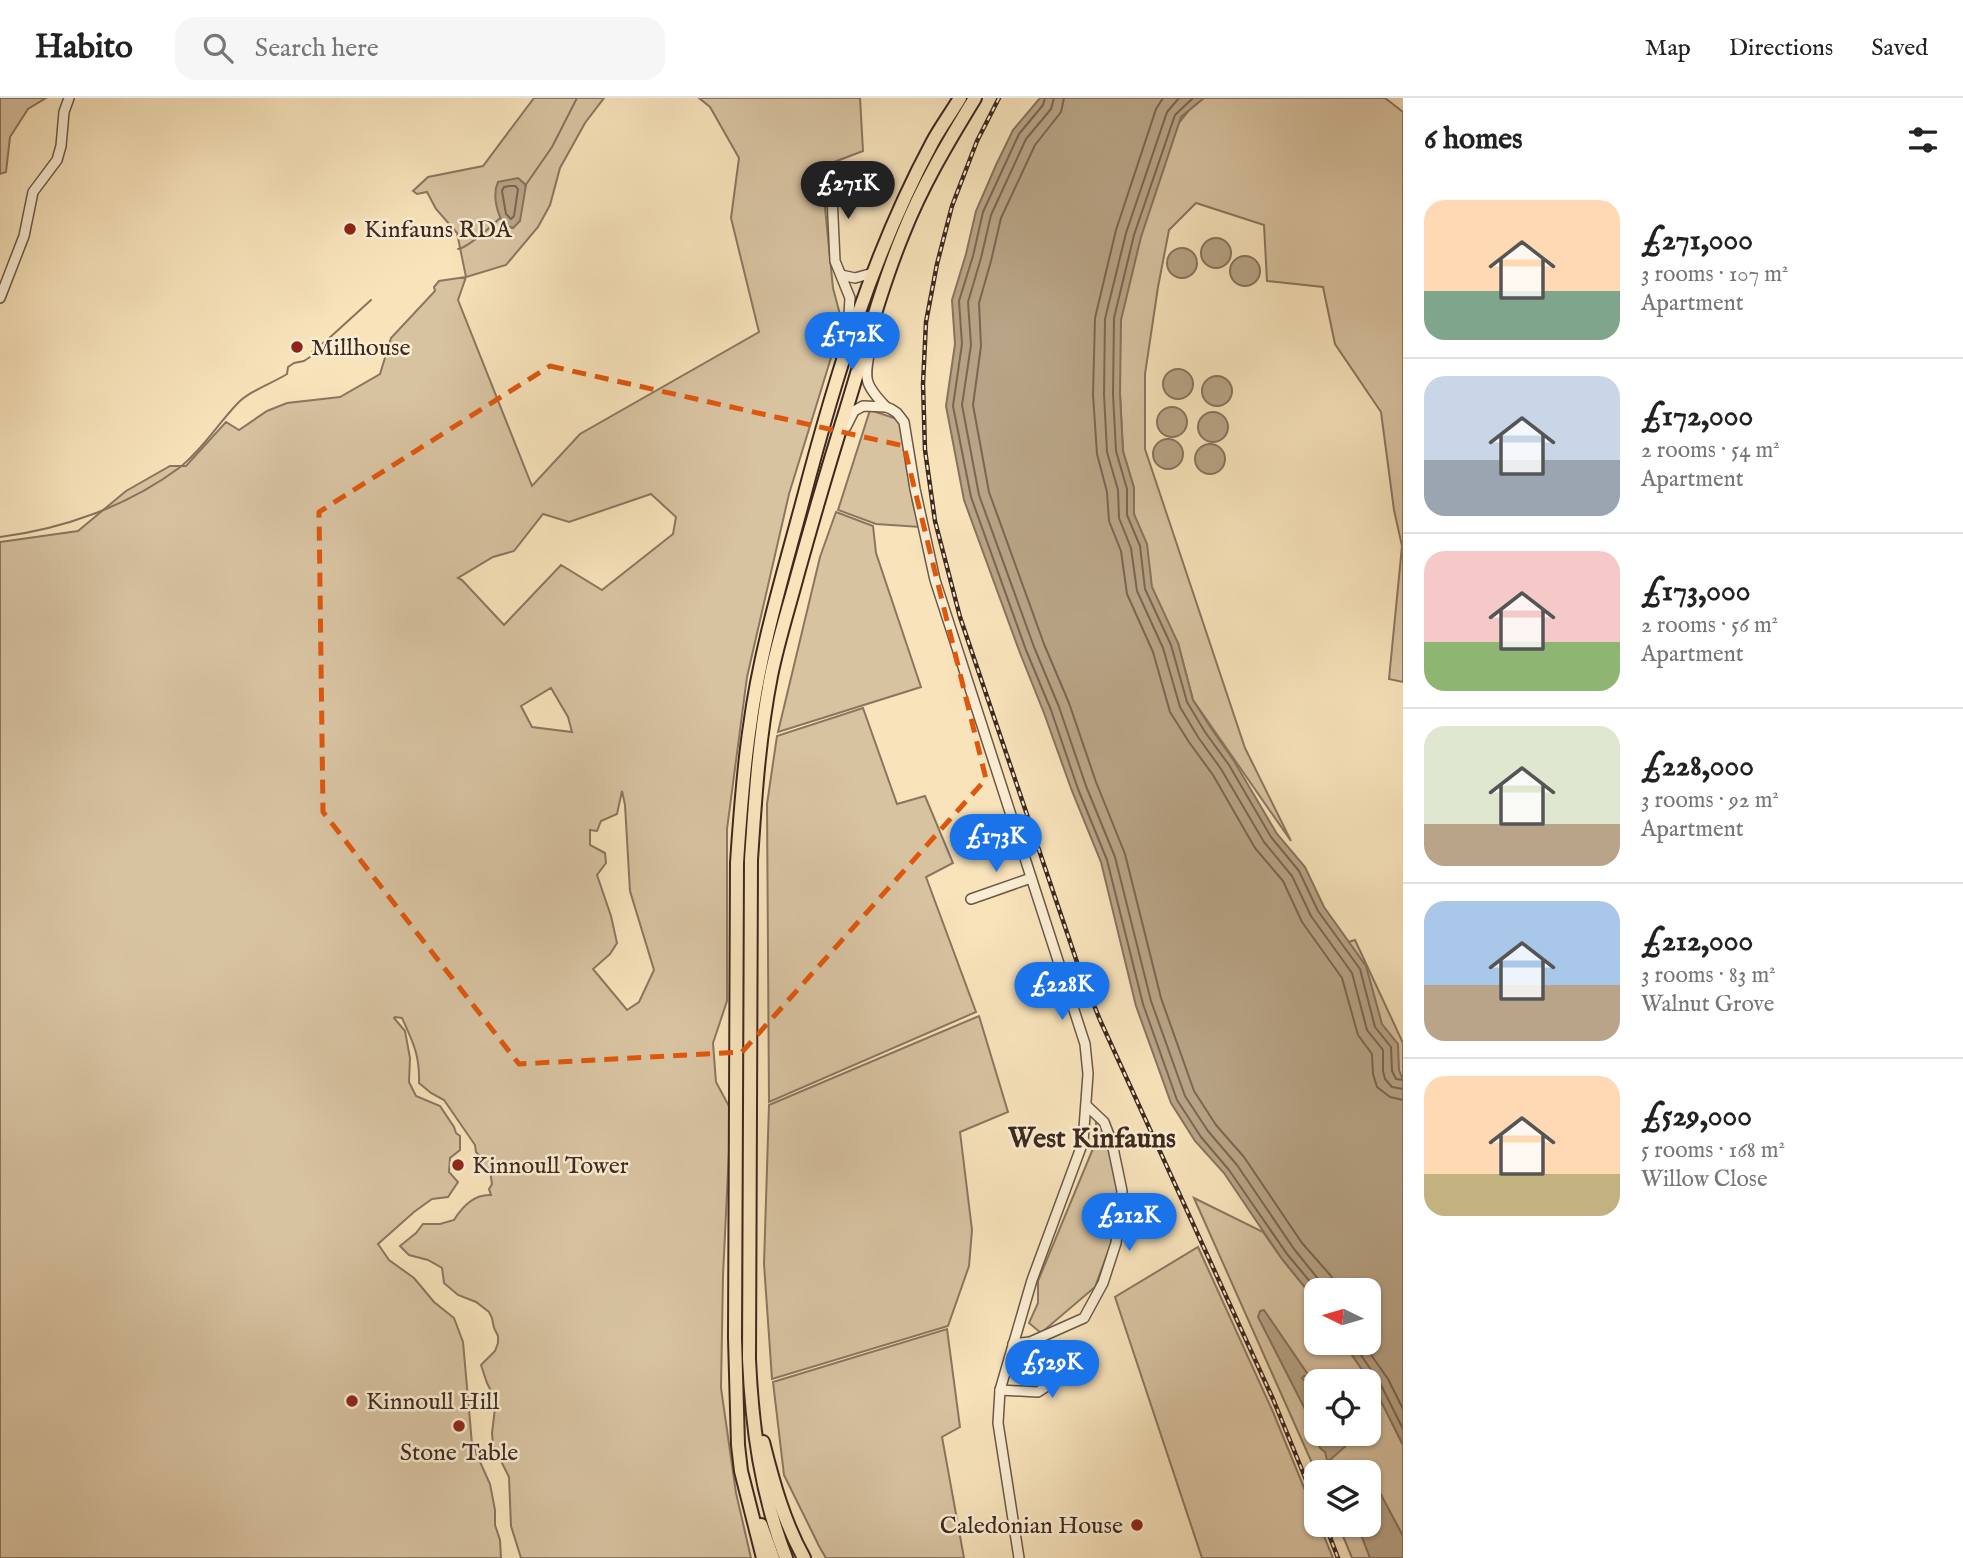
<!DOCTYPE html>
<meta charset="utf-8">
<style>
body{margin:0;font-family:"IM FELL English",serif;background:#f6f6f6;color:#222;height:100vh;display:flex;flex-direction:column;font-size:26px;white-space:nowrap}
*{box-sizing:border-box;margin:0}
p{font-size:23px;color:#767676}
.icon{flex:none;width:38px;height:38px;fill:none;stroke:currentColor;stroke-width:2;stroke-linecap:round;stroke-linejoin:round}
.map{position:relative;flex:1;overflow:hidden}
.sheet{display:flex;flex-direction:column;background:#fff;width:560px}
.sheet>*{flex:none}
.needle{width:46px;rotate:275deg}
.fabs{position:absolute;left:1304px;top:1180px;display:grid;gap:14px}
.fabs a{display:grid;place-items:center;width:77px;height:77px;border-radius:14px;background:#fff;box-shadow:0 2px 5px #0004;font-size:35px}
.price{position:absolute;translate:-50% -60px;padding:0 16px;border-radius:24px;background:#1a73e8;color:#fff;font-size:23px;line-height:46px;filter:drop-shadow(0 2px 4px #0008)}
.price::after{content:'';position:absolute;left:50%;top:42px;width:21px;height:16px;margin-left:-10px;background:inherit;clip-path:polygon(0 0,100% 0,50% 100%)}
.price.selected{background:#222;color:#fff}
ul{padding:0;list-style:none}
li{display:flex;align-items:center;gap:21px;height:175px;padding:0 21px}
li+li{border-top:2px solid #e0e0e0}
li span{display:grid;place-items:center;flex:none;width:196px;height:140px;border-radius:21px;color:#555}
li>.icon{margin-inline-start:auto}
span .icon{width:84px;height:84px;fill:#fffc;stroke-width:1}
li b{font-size:30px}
h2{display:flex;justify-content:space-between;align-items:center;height:84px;padding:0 21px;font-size:30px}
header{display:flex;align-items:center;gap:42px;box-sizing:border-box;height:98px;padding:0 35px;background:#fff;border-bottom:2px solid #e0e0e0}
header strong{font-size:33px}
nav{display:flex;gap:38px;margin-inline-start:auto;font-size:24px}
.search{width:490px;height:63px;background:#f6f6f6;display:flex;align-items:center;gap:18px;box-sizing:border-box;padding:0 24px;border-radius:21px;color:#767676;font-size:26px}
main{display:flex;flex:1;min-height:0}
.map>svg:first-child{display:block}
.green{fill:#d8c3a1;stroke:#8a7660;stroke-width:2;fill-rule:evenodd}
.water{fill:#b8a486;stroke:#87735d;stroke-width:2}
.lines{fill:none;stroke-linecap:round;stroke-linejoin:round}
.shore{stroke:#7a6653;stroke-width:2}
.stream{stroke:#87735d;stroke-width:2}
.minor-casing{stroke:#6c5847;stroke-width:12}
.highway-casing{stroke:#3d2920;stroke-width:16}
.minor{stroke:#faedd3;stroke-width:9}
.highway{stroke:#f8e3bb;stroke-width:12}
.rail-casing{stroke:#3d2920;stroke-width:4.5}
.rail{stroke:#faedd3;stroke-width:2;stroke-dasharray:5;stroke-linecap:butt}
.marked{fill:none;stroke:#df570d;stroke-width:5;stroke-dasharray:14 9;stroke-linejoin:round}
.poi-dot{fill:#8f2418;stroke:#faedd3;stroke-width:2.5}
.labels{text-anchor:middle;stroke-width:5;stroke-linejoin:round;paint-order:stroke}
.poi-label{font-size:24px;fill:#3d2920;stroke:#faedd3;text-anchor:start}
.quarter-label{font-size:28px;font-weight:bold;fill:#3d2920;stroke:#faedd3}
</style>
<header>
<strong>Habito</strong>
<div class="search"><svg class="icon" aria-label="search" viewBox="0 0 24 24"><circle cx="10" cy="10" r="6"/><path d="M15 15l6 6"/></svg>Search here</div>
<nav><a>Map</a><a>Directions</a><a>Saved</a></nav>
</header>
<main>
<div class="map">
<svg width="1403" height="1460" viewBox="0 0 1403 1460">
<rect width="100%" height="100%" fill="#f8e3bb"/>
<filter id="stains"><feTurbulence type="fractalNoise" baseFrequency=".00286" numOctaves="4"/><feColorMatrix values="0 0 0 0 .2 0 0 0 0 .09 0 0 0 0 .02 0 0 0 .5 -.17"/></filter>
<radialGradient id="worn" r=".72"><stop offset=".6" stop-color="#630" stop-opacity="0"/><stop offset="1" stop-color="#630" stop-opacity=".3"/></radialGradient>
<g class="green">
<path d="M0,0H46L28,11L10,39L6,74L0,76Z"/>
<path d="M534,0H604L585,25L560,70L550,107L538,129L506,167L466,179L458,202L532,388L580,336L759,234L731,120L739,60L710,9L699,0H860L863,53L821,69L833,190L842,224L789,396L747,579L727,731V903L713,945L716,984L731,1012L723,1177L721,1290L736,1395L751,1460H521L511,1428L509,1379L493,1347L492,1335L495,1310L492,1295L487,1285L481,1267L495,1253L498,1245V1238L494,1230L492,1220L489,1214L476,1204L458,1197L444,1185L442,1170L428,1162L409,1157L400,1148L416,1135L423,1126H440L454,1122C462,1109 474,1096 491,1097L489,1091L492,1086L490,1073L477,1068L479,1057L476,1054L475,1047L444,1002L431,995L419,985C420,958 413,944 402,920L395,919L394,920L405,933L410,960L409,984L416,998L440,1008L454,1029L456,1035L460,1038V1052L450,1060L449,1074L458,1084L448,1099L432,1101L414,1114L378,1146L389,1162L414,1180L434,1204L454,1220L463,1244L472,1346L490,1386L495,1412V1427L500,1442L501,1460H0V444L78,433L126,393L170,368H186L226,324L239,332L267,313L287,305L340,299L380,276L391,240L435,193L434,189L439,183L466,179L457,135L436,111L427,94L417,96L413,93L428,79L483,68ZM651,396L676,419L673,436L602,492L561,467L504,527L462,482L458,480L493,459L514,453L543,416L569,424ZM551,590L568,619L572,634L532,629L521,608ZM622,693L625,707L630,793L654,872L639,904L627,912L593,871L610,856L617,845L611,818L597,777L606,765L605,755L590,747V732L597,733L601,723L617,716Z"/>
<path d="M1203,0H1385L1403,14V584L1389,581L1402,448L1394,412L1381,314L1335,246L1323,189L1267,183L1264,127L1196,105L1169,132L1158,189L1145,276V351L1245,650L1291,743L1193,602L1178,545L1151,493L1134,416V390L1123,353L1120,296L1112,239L1148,64L1190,11Z"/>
<path d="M870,312L900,322L913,405L920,429L876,426L838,412Z"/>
<path d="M836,414L873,428L876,455L921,589L778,634L820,459Z"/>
<path d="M863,610L897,706L925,698L953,765L926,779L976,914L769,1004L767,706L777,638Z"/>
<path d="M1355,842L1403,945V982L1338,847Z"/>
<path d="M979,918L1008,1014L960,1034L972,1132L969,1168L948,1228L772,1281L764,1166L769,1007Z"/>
<path d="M1096,1025H1100L1115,1070L1118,1098L1111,1146L1095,1189L1041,1235L1029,1225L1038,1205V1183L1097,1041Z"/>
<path d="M1194,1100L1263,1134L1282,1161L1316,1203V1244H1343L1374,1289L1403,1347V1460H1352L1338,1426H1368V1374H1316ZM1316,1283H1368V1335H1316Z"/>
<path d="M1198,1149L1273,1314L1316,1419V1426H1319L1333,1460H1202L1115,1199Z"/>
<path d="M947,1231L960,1329L942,1339L964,1460H826L820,1450L784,1377L773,1284Z"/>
</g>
<g class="water">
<path d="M1040,0H1204L1181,19L1141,139L1121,222L1120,296L1123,353L1134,390V416L1147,446L1152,489L1178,545L1193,602L1211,630L1234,663L1277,736L1305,769L1324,809L1366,868L1382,926L1398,946L1399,972L1403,982V1347L1374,1289L1343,1244H1368V1192H1316V1203L1282,1161L1224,1075L1195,1043L1171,1005L1136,908L1101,764L1072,693L1044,615L1020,555L964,402L946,308L955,246L952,202L966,156L976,113L996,67L1013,32Z"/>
<path d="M518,80L526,87L520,123L513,130L504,127C497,115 492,97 498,84Z"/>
<circle cx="1216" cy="155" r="15"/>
<circle cx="1182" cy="165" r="15"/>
<circle cx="1245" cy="173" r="15"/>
<circle cx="1178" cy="286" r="15"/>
<circle cx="1217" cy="293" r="15"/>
<circle cx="1172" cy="324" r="15"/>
<circle cx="1213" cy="329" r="15"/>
<circle cx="1168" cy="356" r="15"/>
<circle cx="1210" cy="361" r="15"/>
<path d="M1264,1212L1309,1278H1304L1302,1280L1307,1285L1313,1283L1316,1288V1304L1312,1296H1309L1310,1307L1316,1311V1335H1325L1329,1340L1334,1339L1335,1335H1347L1350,1340L1349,1345L1330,1362H1327L1325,1354L1320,1350L1307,1315L1258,1219L1260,1213Z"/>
<path d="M1369,1378L1377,1389L1403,1438V1460H1370L1357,1426H1368Z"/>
</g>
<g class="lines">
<g class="shore">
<path d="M1045,0L1043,7L1019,36L983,114L973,158L959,203L962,246L953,308L971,399L1026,552L1051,612L1078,691L1107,762L1143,906L1177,1002L1201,1039L1229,1072L1287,1156L1317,1192"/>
<path d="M1054,0L1051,11L1026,41L991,117L981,160L968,204L971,247L962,307L979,397L1034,549L1059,609L1086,688L1115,759L1151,903L1185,998L1208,1033L1237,1067L1294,1151L1327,1192"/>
<path d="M1064,0L1061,14L1035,47L1001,120L991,163L979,205L981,248L973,307L989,394L1044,546L1069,605L1096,684L1125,756L1161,900L1194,993L1216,1027L1244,1059L1302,1145L1331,1178L1339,1192"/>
<path d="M1163,0L1156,11L1116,132L1095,220L1093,297L1097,356L1107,394L1109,423L1121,453L1127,496L1153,554L1170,614L1189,644L1213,677L1255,750L1283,783L1302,824L1342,880L1358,937L1372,956L1373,976L1377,989L1390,999L1403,1002"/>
<path d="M1179,0L1167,14L1126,135L1105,221L1104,296L1107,354L1118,392L1119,420L1131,450L1137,493L1163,550L1180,609L1198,639L1221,671L1264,744L1292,778L1311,818L1352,875L1367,932L1383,952V973L1385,981L1392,989L1403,991"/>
<path d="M1193,0L1175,17L1134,137L1114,220L1113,296L1116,353L1127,391V417L1140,448L1145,491L1171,547L1187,604L1205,634L1229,667L1271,739L1299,773L1318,813L1360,871L1375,929L1391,949L1392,973L1396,981L1403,982"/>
<path d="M510,88H515L518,91L514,118L511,121L506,116L502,93L504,89Z"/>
<path d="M1352,1244L1380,1285L1403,1331"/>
<path d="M1362,1244L1388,1281L1403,1311"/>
</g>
<g class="stream">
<path d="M525,88L552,49L577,0"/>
<path d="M458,151C467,150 492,128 500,120"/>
<path d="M0,439C63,431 128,408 179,370C202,352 217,327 237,306C249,293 271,286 287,276L288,269L294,265L304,263L310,259L314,251L326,243L371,202"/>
</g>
<g class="minor-casing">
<g id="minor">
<path d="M831,76L835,163L850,200L849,217L843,245"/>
<path d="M841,177L855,180L873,175"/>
<path d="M0,200L24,138L33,94L57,62L61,48L64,14L69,0"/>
<path d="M871,244C866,279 860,282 886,309"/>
<path d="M846,329L854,313L863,308L886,309L891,311L897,315L904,324L915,391L935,482L1085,946L1088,976L1083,1044L1032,1182L1000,1292L998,1325L1019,1460"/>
<path d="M971,801L1031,780"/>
<path d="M1013,1246L1030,1244L1084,1220L1103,1185L1116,1145L1122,1093L1112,1045L1104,1024L1087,1008"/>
<path d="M1000,1292L1038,1294L1090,1260"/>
</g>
</g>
<g class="highway-casing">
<g id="highway">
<path d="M763,1344C773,1384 784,1424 804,1460"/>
<path d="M761,1427L773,1460"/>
<path d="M763,1460L741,1373L738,1347L735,1240L737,765C740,720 743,674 750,628C760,552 783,477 803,402C835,280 872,157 932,45C940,30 951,15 960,0"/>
<path d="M786,1460C761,1396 752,1329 749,1261L751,762C755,701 759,639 771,578C778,543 789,509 798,475C813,421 829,366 846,312C864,254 880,192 903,136C922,88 948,44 975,0"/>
</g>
</g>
<use href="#minor" class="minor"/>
<use href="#highway" class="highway"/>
<g class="rail-casing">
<g id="rail">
<path d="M999,0L977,43L952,108L937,166L926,224L923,286L925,352L935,423L960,519L1080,873L1100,922L1273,1301L1316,1406"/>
<path d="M1325,1426L1338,1460"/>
</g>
</g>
<use href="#rail" class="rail"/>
</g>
<path class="marked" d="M550,268L904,348L986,681L742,954L519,966L323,714L319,414Z"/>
<g class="poi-dot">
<circle cx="350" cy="131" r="7"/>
<circle cx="297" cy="249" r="7"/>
<circle cx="458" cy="1067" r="7"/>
<circle cx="352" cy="1303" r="7"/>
<circle cx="459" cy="1328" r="7"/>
<circle cx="1137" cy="1427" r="7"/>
</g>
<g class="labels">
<g class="poi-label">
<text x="364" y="139">Kinfauns RDA</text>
<text x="311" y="257">Millhouse</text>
<text x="472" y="1075">Kinnoull Tower</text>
<text x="366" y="1311">Kinnoull Hill</text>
<text x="459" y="1362" text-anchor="middle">Stone Table</text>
<text x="1123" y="1435" text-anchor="end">Caledonian House</text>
</g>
<g class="quarter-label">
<text x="1092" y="1049">West Kinfauns</text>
</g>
</g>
<rect width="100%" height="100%" filter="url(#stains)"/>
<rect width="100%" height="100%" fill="url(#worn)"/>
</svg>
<div class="fabs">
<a><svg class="needle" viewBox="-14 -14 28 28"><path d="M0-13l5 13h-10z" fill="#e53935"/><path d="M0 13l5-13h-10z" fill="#767676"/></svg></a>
<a><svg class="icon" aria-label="locate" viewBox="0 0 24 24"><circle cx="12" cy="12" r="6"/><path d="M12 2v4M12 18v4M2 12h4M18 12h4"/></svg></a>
<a><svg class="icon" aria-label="layers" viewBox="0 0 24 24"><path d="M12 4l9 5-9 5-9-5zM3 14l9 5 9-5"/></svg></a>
</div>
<b class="price selected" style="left:848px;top:123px">£271K</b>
<b class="price" style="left:852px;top:274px">£172K</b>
<b class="price" style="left:996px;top:776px">£173K</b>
<b class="price" style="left:1062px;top:924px">£228K</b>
<b class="price" style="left:1129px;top:1155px">£212K</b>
<b class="price" style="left:1052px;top:1302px">£529K</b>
</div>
<section class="sheet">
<h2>6 homes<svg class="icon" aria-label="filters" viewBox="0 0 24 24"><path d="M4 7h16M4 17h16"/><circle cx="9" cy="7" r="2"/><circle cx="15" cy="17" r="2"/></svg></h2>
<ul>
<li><span style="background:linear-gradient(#ffd9b3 65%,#7fa58c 0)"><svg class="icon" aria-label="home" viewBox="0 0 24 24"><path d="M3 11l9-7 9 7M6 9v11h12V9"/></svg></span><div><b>£271,000</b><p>3 rooms · 107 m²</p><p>Apartment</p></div></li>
<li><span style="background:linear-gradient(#c9d6e8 60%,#9aa5b1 0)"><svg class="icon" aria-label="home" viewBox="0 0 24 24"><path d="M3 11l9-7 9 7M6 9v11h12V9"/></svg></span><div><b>£172,000</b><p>2 rooms · 54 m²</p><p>Apartment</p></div></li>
<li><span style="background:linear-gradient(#f6c9c9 65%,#8fb573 0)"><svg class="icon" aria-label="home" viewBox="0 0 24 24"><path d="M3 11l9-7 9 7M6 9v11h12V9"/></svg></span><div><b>£173,000</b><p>2 rooms · 56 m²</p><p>Apartment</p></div></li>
<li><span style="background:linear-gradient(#dfe7d0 70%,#b9a48a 0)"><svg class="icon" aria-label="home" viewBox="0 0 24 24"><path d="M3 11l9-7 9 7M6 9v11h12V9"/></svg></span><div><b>£228,000</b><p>3 rooms · 92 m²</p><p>Apartment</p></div></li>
<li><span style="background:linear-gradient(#a9c7e8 60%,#b9a48a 0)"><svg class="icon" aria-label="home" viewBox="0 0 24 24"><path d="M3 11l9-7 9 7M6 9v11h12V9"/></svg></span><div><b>£212,000</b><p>3 rooms · 83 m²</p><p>Walnut Grove</p></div></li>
<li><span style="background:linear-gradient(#ffd9b3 70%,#c2b280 0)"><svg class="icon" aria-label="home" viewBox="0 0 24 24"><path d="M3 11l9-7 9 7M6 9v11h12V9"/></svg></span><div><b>£529,000</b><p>5 rooms · 168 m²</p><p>Willow Close</p></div></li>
</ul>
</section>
</main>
